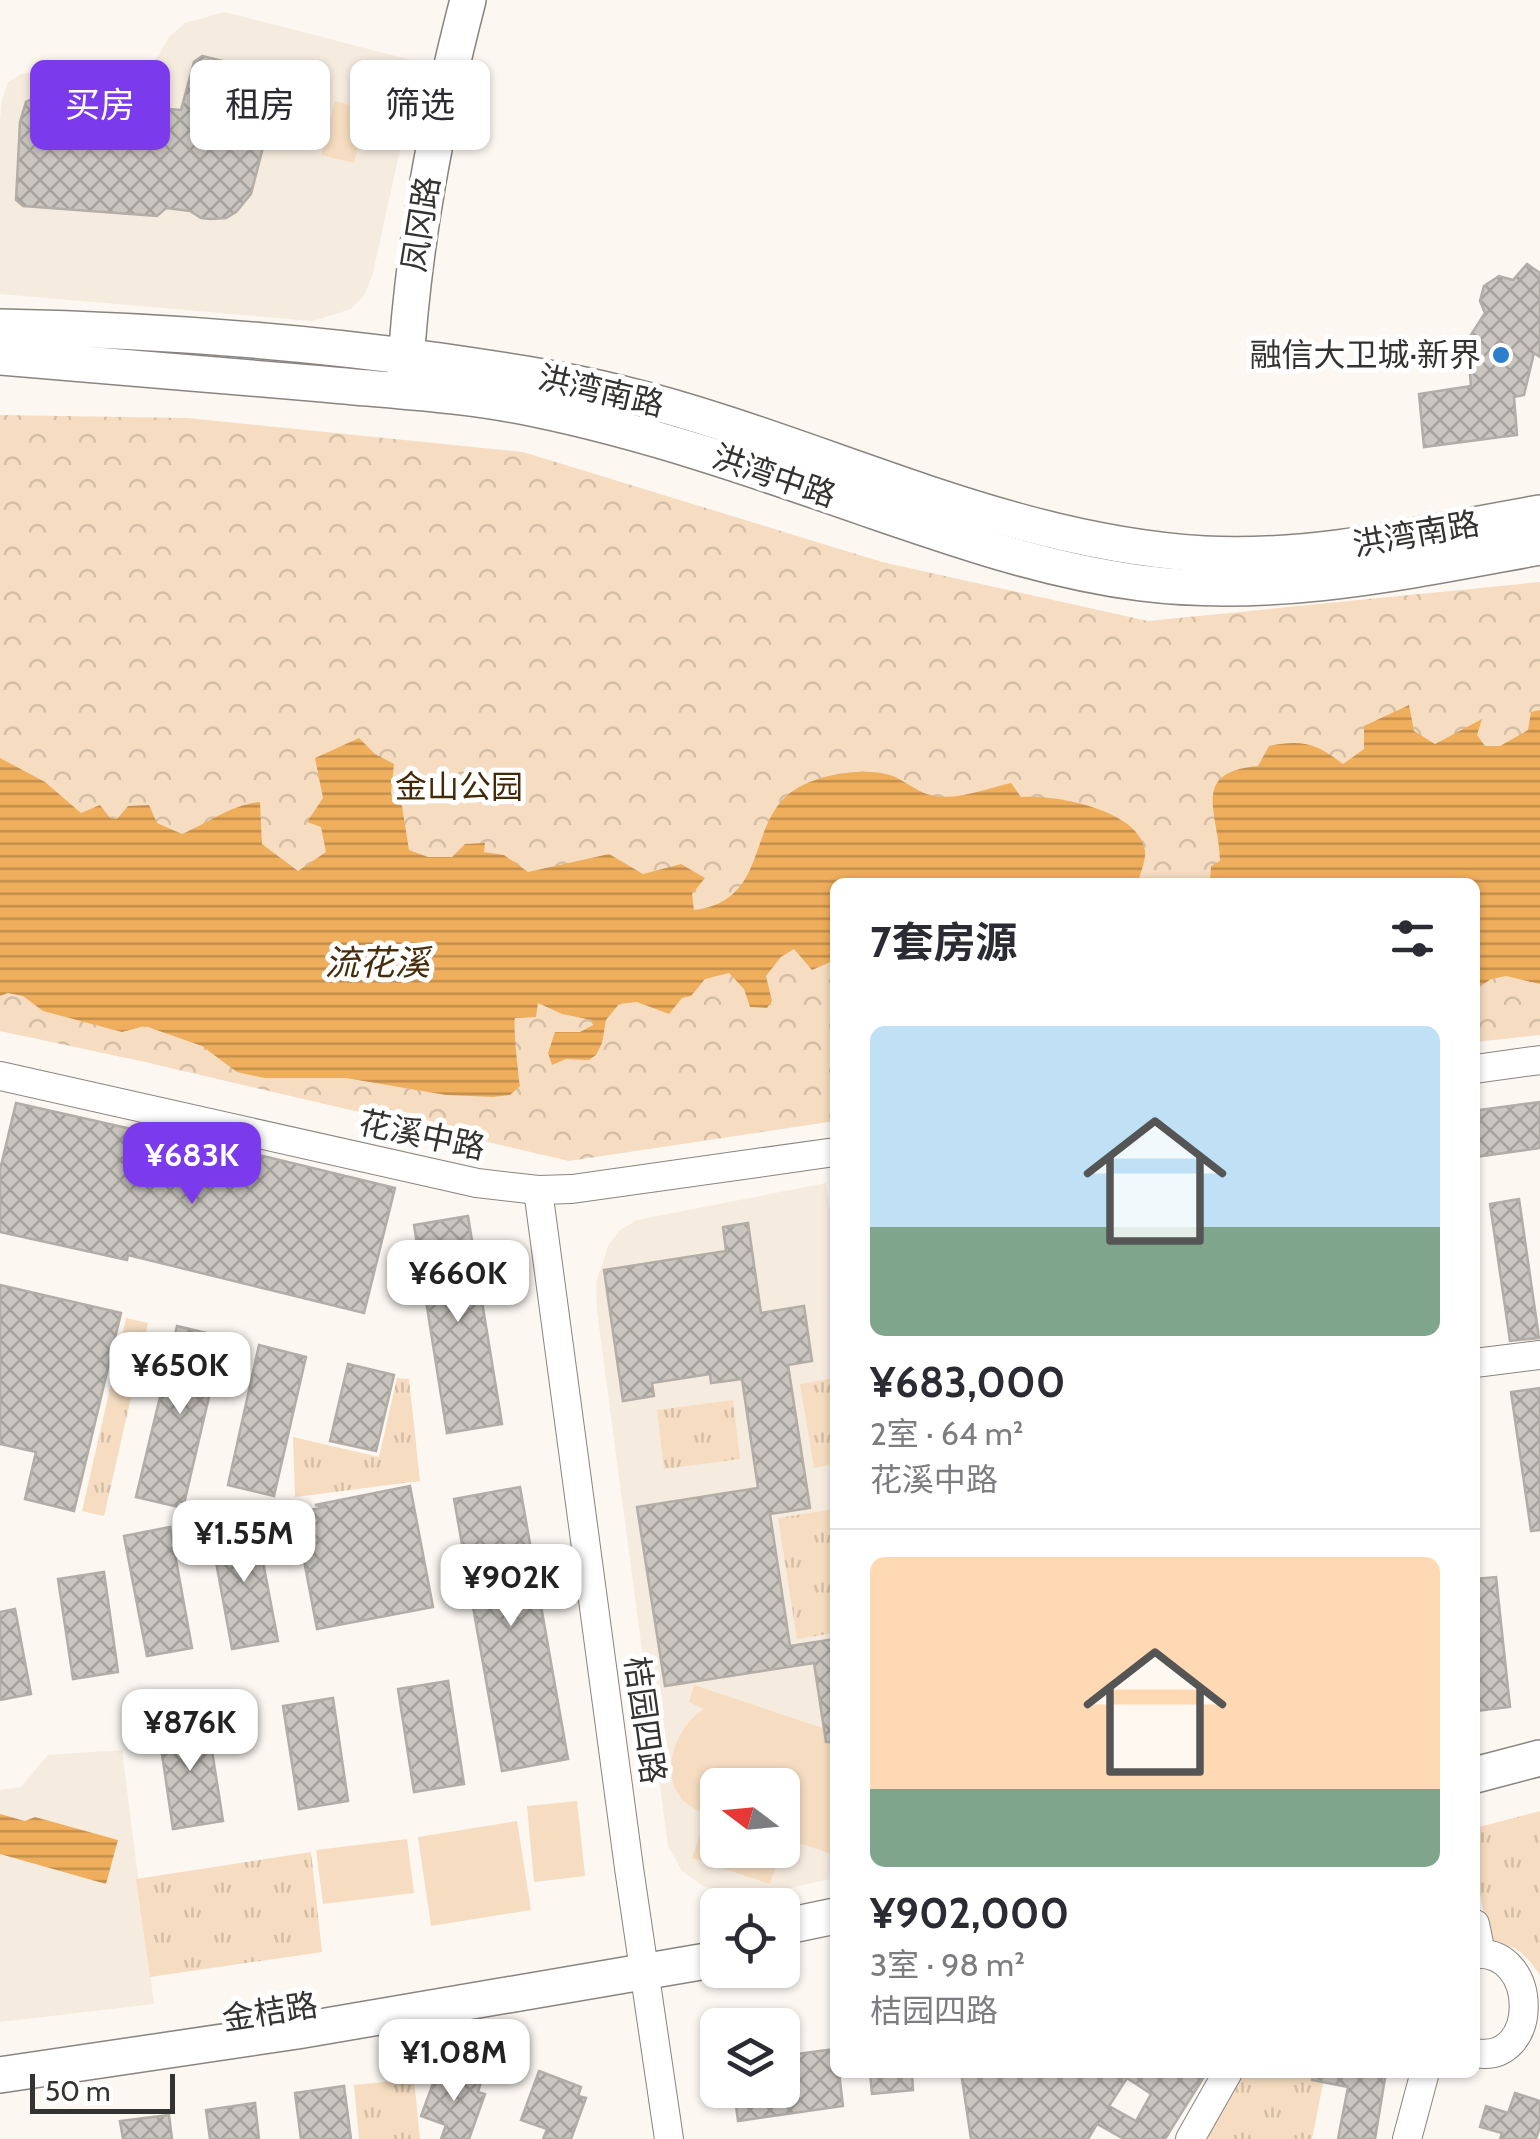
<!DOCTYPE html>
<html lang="zh">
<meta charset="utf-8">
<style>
body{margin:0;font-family:Cabin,"Noto Sans SC",sans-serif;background:#f2f2f3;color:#2b2b33;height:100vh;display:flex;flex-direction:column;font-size:38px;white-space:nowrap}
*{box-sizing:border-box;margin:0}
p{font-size:32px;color:#7c7c81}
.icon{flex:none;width:55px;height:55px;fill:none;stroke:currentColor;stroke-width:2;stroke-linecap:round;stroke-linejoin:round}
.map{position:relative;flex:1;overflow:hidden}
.panel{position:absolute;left:830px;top:878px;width:650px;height:1200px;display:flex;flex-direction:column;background:#fff;border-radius:15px;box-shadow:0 2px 8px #0004}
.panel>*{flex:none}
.top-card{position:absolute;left:30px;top:60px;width:650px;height:90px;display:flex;gap:20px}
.needle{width:65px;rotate:286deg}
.controls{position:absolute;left:700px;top:1768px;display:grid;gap:20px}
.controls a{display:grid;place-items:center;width:100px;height:100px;border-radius:15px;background:#fff;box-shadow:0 2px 8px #0004;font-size:50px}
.scale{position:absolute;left:30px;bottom:25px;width:145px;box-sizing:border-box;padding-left:10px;border:5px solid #353331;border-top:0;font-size:28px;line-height:35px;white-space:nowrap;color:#353331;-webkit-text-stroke:8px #fff;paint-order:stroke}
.price{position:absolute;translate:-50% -85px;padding:0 22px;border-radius:20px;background:#fff;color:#222;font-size:32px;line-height:65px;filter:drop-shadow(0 2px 5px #0008)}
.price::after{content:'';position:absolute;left:50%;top:60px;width:30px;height:22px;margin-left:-15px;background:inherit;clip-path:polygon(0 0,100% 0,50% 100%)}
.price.active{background:#7c3aed;color:#fff}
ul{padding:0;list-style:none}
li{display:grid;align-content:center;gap:20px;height:530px;padding:0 40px}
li+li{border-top:2px solid #e1e1e2}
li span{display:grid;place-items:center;height:310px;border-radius:15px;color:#555}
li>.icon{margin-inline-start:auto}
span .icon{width:180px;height:180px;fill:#fffc;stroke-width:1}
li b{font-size:42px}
h2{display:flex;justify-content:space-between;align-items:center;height:120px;padding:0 40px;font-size:42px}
.pill{padding:0 35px;border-radius:15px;background:#fff;box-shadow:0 2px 8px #0004;font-size:35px;line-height:90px}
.pill.active{background:#7c3aed;color:#fff}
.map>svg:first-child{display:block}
.built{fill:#f6ebdf;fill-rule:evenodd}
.grass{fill:url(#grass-tufts)}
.park{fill:url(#park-crowns)}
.pitch{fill:#f6ddc1}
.water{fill:url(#water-rules)}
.building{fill:url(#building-cross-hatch);stroke:#b2ada7;stroke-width:2.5;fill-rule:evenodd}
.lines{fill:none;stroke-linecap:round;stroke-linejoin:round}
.minor-casing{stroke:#89847f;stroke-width:30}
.major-casing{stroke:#89847f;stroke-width:38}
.minor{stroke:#fff;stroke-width:28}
.major{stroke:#fff;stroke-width:35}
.poi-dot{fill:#2b7fcd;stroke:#fff;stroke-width:4}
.labels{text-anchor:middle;stroke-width:10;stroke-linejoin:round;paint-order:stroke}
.street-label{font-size:32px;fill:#353331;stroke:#fff}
.poi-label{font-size:32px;fill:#353331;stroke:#fff;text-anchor:end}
.park-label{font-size:32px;fill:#432905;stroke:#fff}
.water-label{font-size:35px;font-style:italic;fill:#472d09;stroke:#fff}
</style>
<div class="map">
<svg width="1540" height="2139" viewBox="0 0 1540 2139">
<defs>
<pattern id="grass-tufts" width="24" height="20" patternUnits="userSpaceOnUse" patternTransform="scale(2.5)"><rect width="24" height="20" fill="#f6ddc1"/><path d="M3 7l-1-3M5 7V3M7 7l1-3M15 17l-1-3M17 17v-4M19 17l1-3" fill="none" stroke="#d4bea6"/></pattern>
<pattern id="park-crowns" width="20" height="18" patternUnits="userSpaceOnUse" patternTransform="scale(2.5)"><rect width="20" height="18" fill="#f6ddc1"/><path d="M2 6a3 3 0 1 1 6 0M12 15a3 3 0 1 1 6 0" fill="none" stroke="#d4bea6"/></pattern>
<pattern id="water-rules" width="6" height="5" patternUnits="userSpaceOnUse" patternTransform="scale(2.5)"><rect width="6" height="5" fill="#efae5c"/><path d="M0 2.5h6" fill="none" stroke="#c28e4d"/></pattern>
<pattern id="building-cross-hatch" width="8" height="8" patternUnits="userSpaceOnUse" patternTransform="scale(2.5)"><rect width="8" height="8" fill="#cac5bf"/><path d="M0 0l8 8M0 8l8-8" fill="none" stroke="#a5a19c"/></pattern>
</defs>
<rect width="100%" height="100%" fill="#fcf7f1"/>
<g class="built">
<path d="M225,12L419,62L373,273L365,294L351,309L313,321L0,294V120L2,99L8,82L21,74L40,71L105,73L146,69L159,55L169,37L185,23Z"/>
<path d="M826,1183L835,1242V1878L757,1895H735L703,1886L682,1871L668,1846L597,1311L596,1283L609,1244L620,1230L637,1220ZM718,1785H782V1850H718Z"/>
<path d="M122,1750L154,2004L0,2022V1790L21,1787L48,1755Z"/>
</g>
<g class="grass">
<path d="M126,1318L148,1323L104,1516L82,1511Z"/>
<path d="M397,1378L409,1379L420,1481L295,1497L293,1437L379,1457Z"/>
<path d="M835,1378V1464L814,1468L800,1384Z"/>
<path d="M733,1400L740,1459L664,1469L657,1410Z"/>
<path d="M835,1509V1633L797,1639L778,1518Z"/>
<path d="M1540,1811V1975C1524,1953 1517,1944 1489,1943L1475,1865V1828Z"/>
<path d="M311,1852L322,1952L150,1977L136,1879Z"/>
<path d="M1238,2073H1325L1312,2139H1195Z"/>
<path d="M414,2079L420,2139H359L354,2085Z"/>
</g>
<path class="park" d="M0,415L187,418L523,452L882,562L1148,621L1540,582V1035L1475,1042V882H835V1121L569,1161L145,1062L0,1031Z"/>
<g class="pitch">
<path d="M335,101L368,110L354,163L321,155Z"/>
<path d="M694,1685L835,1732V1855L783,1838L782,1785H718L717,1816C710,1814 701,1812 695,1809C653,1786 673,1728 704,1709L689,1702Z"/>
<path d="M577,1801L585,1876L534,1882L527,1806Z"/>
<path d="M706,1817L717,1821L718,1850H781L770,1884L692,1858Z"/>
<path d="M517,1821L531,1910L431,1926L418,1837Z"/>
<path d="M407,1839L414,1893L323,1904L316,1850Z"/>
</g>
<g class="water">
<path d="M1409,705L1414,731L1435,744L1482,719L1477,735L1485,746H1500L1528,730L1531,712L1540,710V984L1506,976L1491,979L1475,990V882H1210L1211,866L1220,861C1219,813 1189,772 1258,766L1269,746C1303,739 1317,744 1343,764L1364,749V726Z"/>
<path d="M359,738L375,754L394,764L391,794L402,806L409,850L428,857H452L465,844L485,843L484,852L504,855L528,872L609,854L643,874L681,864L705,878L692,894L694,910C775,900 742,814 803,785C826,773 869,767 893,776C907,782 920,794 935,796C960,800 988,788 1011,783L1021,797C1053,794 1140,809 1145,851C1146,860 1140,874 1138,882H835V960L812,970L794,949L781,957L766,976L772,1001L767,1008L750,1007L744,989L729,973L705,979L691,996L682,998L669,1014L637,1002L619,1004L606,1020L602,1043L596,1055L589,1060L566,1059L552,1065L548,1053L555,1032H580L593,1025L592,1020L562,1014L538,1003L536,1017L515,1018C513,1026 518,1073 520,1086L510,1095L493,1097L446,1095L346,1078H264L237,1072L202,1046L145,1026L122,1032L43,1011L23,996L8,993L0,996V758L45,782L81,813L100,805L110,818L117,819L128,806L149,805L157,823L182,834C208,823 232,804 260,802L262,844L298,871L326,852L321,827L307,822L323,798L315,758Z"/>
<path d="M0,1814L25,1821L35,1817L118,1840L106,1884L0,1854Z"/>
</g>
<g class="building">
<path d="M202,56L273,73L279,85L251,194L236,212L226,218L211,219L201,218L190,211L166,208L157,216L23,206L16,200L20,122L26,102L34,98L181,110L194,62Z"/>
<path d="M1527,264L1540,273V357L1534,353L1524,395L1514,397L1517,435L1424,447L1419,394L1471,386L1467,341L1485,313L1480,301L1484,286L1499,276L1513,280Z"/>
<path d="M1540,1102V1148L1475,1157V1123L1480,1122L1479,1110Z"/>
<path d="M16,1103L176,1139L177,1135L395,1188L364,1313L128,1255L127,1260L0,1232V1170Z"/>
<path d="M1519,1199L1539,1338L1510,1341L1490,1204Z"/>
<path d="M468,1216L502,1424L447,1433L414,1225Z"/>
<path d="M748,1223L761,1313L804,1306L812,1361L788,1365L810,1508L770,1514L790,1646L835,1639V1742H826L814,1663L665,1686L637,1507L758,1488L742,1379L711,1383L710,1374L652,1383L654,1396L623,1401L604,1270L726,1251L723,1227Z"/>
<path d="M0,1285L121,1313L74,1511L25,1499L36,1452L0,1444Z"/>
<path d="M177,1326L223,1337L183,1508L136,1497Z"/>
<path d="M259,1345L306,1357L274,1496L228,1485Z"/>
<path d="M348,1364L394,1375L376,1451L330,1441Z"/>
<path d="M1540,1388V1530L1531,1531L1511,1392Z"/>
<path d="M410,1486L433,1607L317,1629L295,1513L325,1507L315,1505Z"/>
<path d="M520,1487L568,1759L502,1771L454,1499Z"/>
<path d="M255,1520L278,1641L232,1649L210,1529Z"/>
<path d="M170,1527L192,1648L147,1656L124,1536Z"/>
<path d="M104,1572L118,1672L73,1679L58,1579Z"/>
<path d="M1496,1577L1510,1707L1475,1711V1579Z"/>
<path d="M15,1609L31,1694L0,1700V1612Z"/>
<path d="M448,1681L464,1784L414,1792L398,1689Z"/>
<path d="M333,1698L348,1801L299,1809L283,1706Z"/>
<path d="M207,1719L223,1821L173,1829L158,1727Z"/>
<path d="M835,2049V2072H839L843,2106L738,2121L734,2090H782V2056Z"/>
<path d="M439,2067L481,2082L478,2092L485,2094L469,2139H441L446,2125L421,2116Z"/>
<path d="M539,2071L581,2087L578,2096L586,2098L571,2139H543L547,2129L521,2120Z"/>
<path d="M870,2072H912L913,2090L872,2094Z"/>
<path d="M961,2072H1207L1165,2139H1124L1097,2124L1088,2139H971ZM1127,2078L1151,2094L1136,2121L1109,2106Z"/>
<path d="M1313,2072H1386L1375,2139H1338L1348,2087L1312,2080Z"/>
<path d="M344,2086L351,2139H301L295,2093Z"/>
<path d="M1515,2093L1540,2101V2127L1536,2139H1500L1502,2133L1480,2127L1486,2106L1508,2113Z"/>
<path d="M255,2103L259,2139H210L206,2110Z"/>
<path d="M169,2115L172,2139H123L120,2121Z"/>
</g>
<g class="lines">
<g class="minor-casing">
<g id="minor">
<path d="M1475,1069L1540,1060"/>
<path d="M0,1076L477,1183L538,1190L572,1189L835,1152"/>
<path d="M538,1190L629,1868L669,2139"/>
<path d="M1475,1363L1540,1355"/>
<path d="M1475,1924L1481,1953"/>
<path d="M1475,1954C1540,1949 1540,2065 1475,2053"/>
<path d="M1190,2139L1228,2072"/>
<path d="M1407,2139L1425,2072"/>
</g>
</g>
<g class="major-casing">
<g id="major">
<path d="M0,327C145,330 290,340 433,360C495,369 558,378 619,393C816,441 999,542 1204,554C1317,560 1429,532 1540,513"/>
<path d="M0,357C108,366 215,375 323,384C393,391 465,394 535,409C651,433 762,472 874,511C962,541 1048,571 1141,583C1275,600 1408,571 1540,547"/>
<path d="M405,376C413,244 435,128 468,0"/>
<path d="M1475,1775L1540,1758"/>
<path d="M782,1927L835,1916"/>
<path d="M0,2075L297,2031L718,1959"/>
</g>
</g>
<use href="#minor" class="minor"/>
<use href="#major" class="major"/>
</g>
<circle class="poi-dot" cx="1501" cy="355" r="10"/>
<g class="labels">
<g class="street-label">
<text transform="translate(421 224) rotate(-81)" y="11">凤冈路</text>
<text transform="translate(601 391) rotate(13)" y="11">洪湾南路</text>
<text transform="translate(774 476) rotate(19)" y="11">洪湾中路</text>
<text transform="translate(1416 534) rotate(-10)" y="11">洪湾南路</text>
<text transform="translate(422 1135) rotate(12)" y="11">花溪中路</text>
<text transform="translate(645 1720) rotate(82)" y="11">桔园四路</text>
<text transform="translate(270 2012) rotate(-9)" y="11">金桔路</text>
</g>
<g class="poi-label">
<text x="1481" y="366">融信大卫城·新界</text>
</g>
<g class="park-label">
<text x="459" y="798">金山公园</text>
</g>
<g class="water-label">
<text x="377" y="975">流花溪</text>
</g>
</g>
</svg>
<div class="controls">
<a><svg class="needle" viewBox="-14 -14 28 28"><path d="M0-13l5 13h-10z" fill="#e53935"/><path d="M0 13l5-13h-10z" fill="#7c7c81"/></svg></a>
<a><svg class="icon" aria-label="locate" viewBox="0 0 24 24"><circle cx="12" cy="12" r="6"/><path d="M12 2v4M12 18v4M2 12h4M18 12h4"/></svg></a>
<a><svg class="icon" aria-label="layers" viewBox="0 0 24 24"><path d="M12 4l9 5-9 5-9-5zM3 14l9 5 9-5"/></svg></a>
</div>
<div class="scale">50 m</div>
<b class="price active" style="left:192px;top:1207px">¥683K</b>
<b class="price" style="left:458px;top:1325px">¥660K</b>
<b class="price" style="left:180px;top:1417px">¥650K</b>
<b class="price" style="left:244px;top:1585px">¥1.55M</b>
<b class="price" style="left:511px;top:1629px">¥902K</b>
<b class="price" style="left:190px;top:1774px">¥876K</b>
<b class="price" style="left:454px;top:2104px">¥1.08M</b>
<div class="top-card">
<a class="pill active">买房</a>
<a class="pill">租房</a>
<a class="pill">筛选</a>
</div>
<section class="panel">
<h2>7套房源<svg class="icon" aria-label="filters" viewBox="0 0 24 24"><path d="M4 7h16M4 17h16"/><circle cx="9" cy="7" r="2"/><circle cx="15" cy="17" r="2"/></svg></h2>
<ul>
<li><span style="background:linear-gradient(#bfe0f5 65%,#7fa58c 0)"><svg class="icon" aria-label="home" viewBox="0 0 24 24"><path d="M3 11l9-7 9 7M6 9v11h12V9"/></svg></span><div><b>¥683,000</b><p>2室 · 64 m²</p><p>花溪中路</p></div></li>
<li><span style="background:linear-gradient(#ffd9b3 75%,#7fa58c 0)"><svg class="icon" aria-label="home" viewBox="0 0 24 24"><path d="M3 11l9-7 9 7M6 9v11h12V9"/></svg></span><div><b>¥902,000</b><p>3室 · 98 m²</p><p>桔园四路</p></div></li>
</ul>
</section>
</div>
